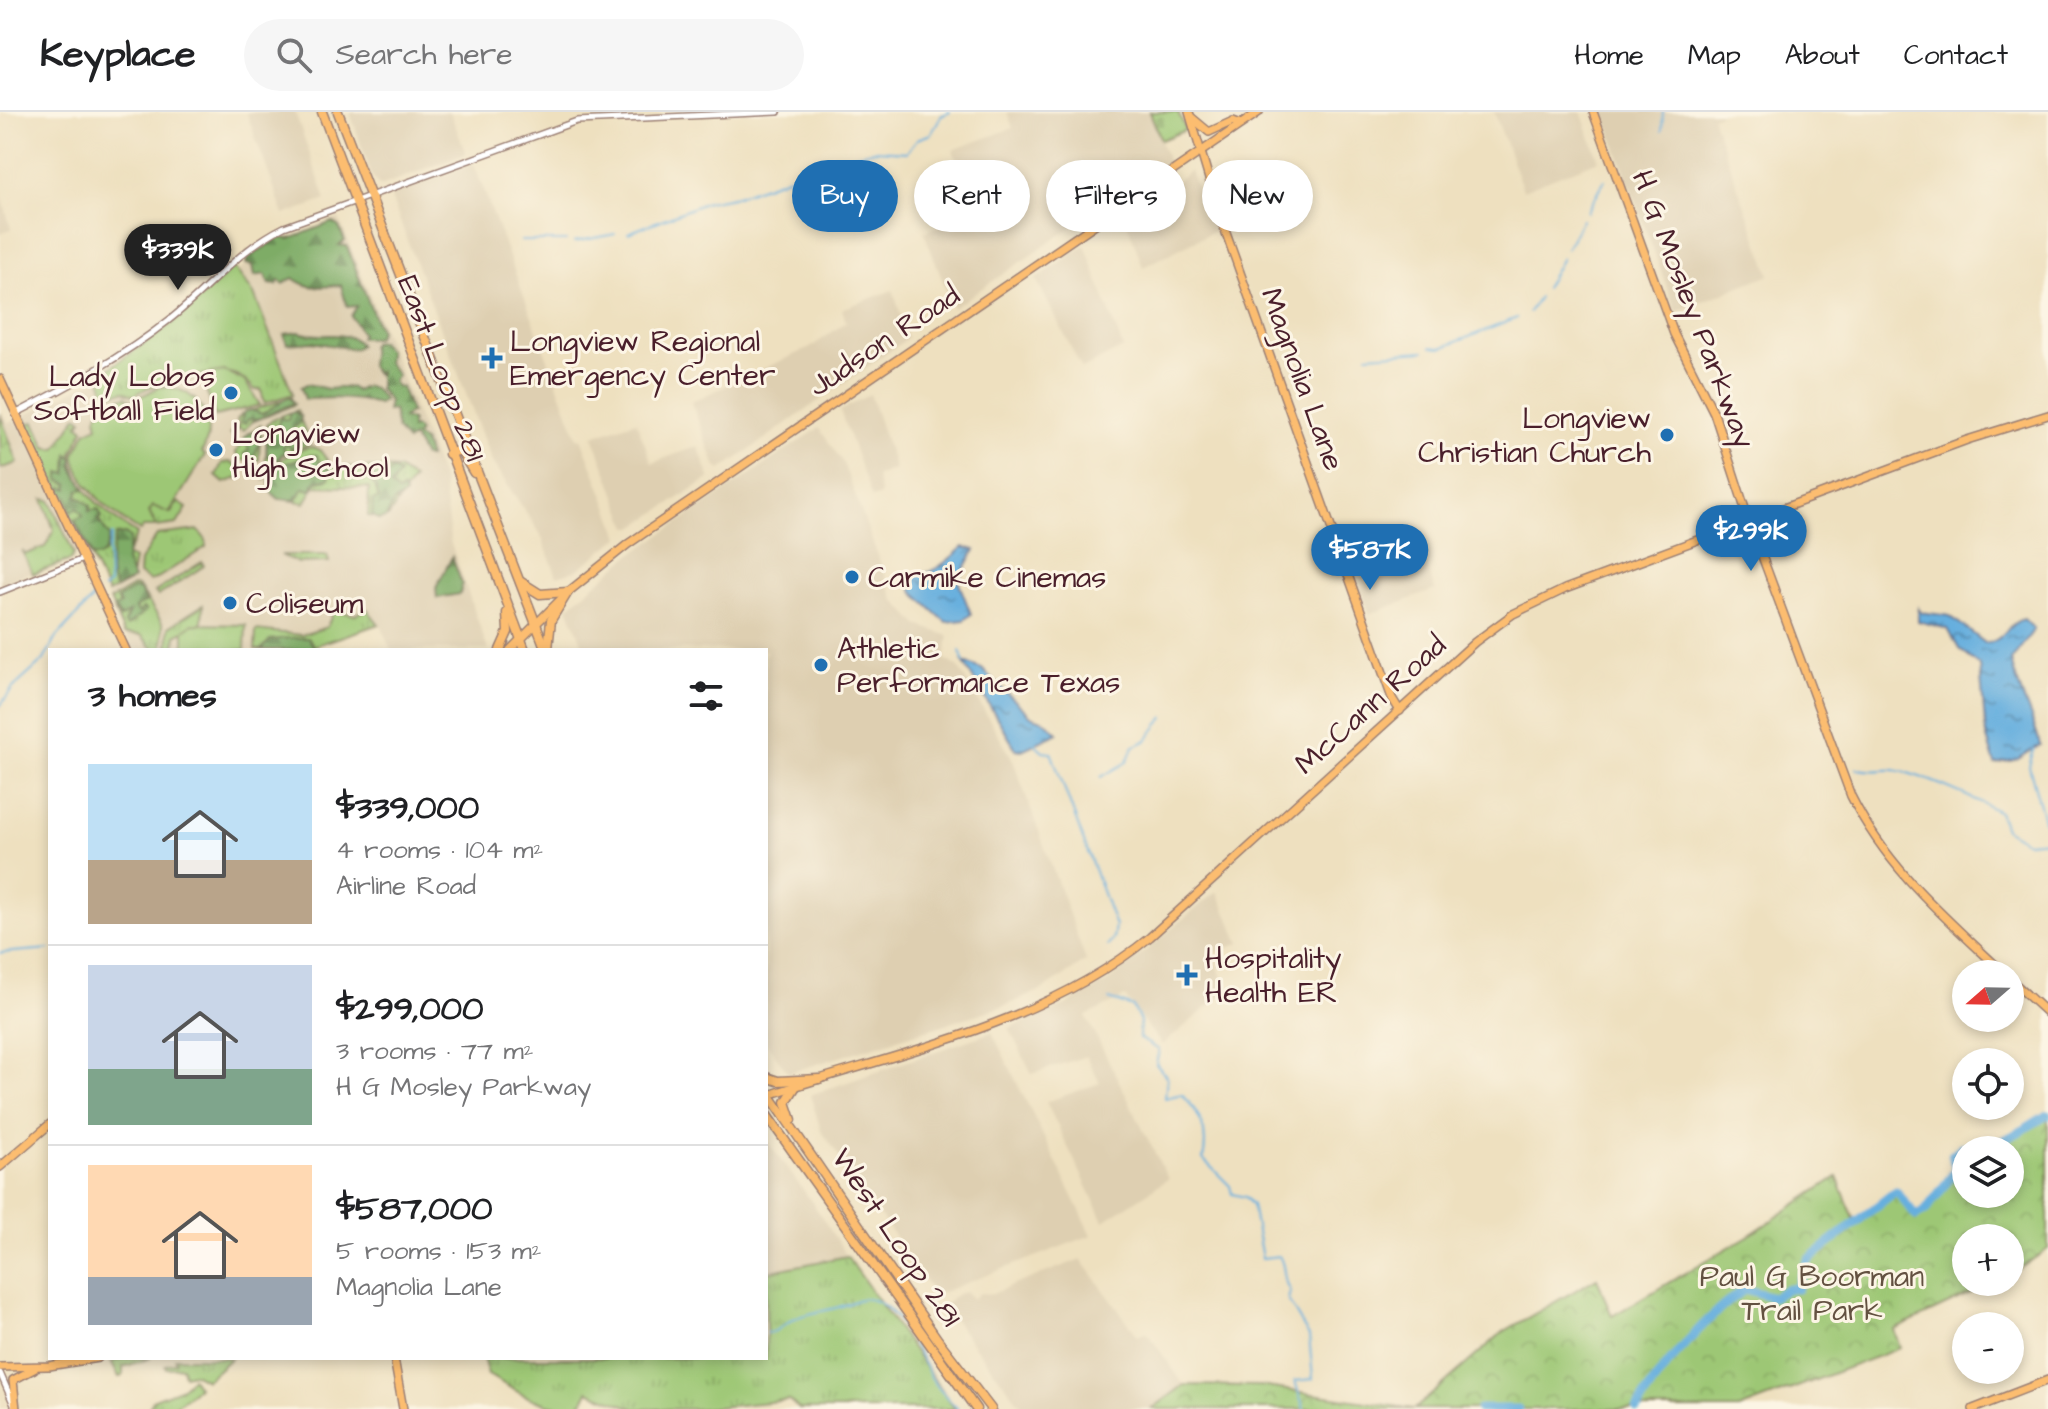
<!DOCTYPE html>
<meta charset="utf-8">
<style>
body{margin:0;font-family:"Architects Daughter",sans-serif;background:#f6f6f6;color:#202124;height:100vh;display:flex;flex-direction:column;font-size:30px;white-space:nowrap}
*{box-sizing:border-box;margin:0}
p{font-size:26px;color:#757577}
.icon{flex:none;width:44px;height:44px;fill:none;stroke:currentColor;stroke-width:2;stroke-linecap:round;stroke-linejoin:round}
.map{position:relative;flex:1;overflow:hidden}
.details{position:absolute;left:48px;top:536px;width:720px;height:712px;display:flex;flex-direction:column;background:#fff;border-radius:0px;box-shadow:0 4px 12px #0003}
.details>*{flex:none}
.banner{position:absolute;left:792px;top:48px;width:760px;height:72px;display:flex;gap:16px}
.needle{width:52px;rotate:250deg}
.controls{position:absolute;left:1952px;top:848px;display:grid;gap:16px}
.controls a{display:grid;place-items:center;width:72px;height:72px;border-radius:50%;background:#fff;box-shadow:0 4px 12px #0003;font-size:40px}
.price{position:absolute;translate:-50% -68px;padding:0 18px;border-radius:28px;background:#1f6fb2;color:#fff;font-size:26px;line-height:52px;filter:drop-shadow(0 2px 4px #0008)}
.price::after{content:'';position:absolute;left:50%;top:48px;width:24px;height:18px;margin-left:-12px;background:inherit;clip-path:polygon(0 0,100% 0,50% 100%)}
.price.active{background:#222;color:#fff}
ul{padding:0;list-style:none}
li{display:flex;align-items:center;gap:24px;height:200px;padding:0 40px}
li+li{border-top:2px solid #e0e0e0}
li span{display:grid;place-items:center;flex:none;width:224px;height:160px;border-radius:0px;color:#555}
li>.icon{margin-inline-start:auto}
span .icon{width:96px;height:96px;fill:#fffc;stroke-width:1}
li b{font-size:34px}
h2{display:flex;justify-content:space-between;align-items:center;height:96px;padding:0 40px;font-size:34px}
.chip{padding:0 28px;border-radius:36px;background:#fff;box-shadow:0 4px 12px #0003;font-size:28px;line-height:72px}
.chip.active{background:#1f6fb2;color:#fff}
header{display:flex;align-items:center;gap:48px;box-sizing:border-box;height:112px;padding:0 40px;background:#fff;border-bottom:2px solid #e0e0e0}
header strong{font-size:38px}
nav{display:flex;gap:44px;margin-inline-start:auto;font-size:28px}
.search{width:560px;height:72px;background:#f6f6f6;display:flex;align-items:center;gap:20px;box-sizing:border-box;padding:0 28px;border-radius:44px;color:#757577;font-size:30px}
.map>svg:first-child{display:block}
.built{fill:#decfb1}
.grass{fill:url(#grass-tufts);stroke:#747350;stroke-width:2}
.forest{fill:url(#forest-firs);stroke:#646648;stroke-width:2}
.cemetery{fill:url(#cemetery-stones);stroke:#747350;stroke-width:2}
.park{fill:url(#park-crowns);stroke:#747350;stroke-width:2;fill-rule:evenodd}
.pitch{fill:#9dc774;stroke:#747350;stroke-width:2}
.water{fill:url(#water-ripples);stroke:#586784;stroke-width:2}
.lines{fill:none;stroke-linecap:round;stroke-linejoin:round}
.stream{stroke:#66afde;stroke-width:2}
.river{stroke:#66afde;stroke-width:9}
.minor-casing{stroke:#9c8075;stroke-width:8}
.major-casing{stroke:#9c8075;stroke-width:10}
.highway-casing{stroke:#9c8075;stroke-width:11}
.minor{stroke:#fff;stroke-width:5}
.major{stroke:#fcbd6f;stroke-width:7}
.highway{stroke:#fcbd6f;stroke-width:8}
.poi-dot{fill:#1f6fb2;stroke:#fcf5e5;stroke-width:3}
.labels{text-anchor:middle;stroke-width:6;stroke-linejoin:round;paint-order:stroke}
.street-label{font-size:30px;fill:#4a1f2b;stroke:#fcf5e5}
.poi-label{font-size:30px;fill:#4a1f2b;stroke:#fcf5e5;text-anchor:start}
.park-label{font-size:30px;fill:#635141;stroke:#fcf5e5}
</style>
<header>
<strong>Keyplace</strong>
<div class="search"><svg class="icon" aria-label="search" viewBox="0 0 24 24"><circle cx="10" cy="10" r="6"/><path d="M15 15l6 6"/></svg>Search here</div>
<nav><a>Home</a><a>Map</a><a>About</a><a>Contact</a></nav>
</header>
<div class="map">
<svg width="2048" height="1297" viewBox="0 0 2048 1297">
<defs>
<pattern id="grass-tufts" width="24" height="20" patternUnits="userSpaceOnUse" patternTransform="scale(2)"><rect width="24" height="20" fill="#9dc774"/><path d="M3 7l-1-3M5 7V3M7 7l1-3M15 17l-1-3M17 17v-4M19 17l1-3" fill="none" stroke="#89aa65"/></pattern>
<pattern id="forest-firs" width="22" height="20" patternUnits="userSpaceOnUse" patternTransform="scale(2)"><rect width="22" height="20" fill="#7eac66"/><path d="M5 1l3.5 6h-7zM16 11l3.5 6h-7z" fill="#698b54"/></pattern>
<pattern id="cemetery-stones" width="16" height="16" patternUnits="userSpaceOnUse" patternTransform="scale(2)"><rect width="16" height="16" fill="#9dc774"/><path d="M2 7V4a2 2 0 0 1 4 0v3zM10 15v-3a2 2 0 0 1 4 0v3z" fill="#89aa65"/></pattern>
<pattern id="park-crowns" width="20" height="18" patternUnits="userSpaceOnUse" patternTransform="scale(2)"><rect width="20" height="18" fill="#9dc774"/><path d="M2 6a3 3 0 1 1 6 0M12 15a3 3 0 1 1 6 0" fill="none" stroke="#89aa65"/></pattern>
<pattern id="water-ripples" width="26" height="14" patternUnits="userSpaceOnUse" patternTransform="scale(2)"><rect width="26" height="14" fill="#66afde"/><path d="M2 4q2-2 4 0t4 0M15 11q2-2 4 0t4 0" fill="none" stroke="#568eb4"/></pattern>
</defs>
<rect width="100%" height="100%" fill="#fcf5e5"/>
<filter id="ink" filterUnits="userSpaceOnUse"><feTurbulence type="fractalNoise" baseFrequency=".0125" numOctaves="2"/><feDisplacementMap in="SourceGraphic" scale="16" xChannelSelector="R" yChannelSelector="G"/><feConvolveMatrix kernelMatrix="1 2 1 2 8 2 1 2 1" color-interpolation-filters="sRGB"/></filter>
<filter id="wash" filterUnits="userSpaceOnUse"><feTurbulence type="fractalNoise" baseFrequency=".006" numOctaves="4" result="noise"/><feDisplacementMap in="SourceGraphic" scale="32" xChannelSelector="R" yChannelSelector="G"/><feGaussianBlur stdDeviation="1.8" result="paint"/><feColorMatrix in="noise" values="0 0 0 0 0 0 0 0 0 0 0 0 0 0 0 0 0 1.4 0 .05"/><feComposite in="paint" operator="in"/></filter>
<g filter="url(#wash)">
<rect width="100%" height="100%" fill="#eee0bf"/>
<g class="built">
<path d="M246,0H295L326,88L284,103Z"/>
<path d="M350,0H450L466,42L380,74L372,65Z"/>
<path d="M1007,0H1150L1168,50L953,196L924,120L976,100L953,38L1013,16Z"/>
<path d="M1494,0H1581L1599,48L1523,78Z"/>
<path d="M1603,0H1723L1712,5L1770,162L1676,200Z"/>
<path d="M474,52L578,327L581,326L620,425L577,458L557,464L540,421L492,350L390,83Z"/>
<path d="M1190,59L1214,119L1143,155L1125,105Z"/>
<path d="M0,77L11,117L0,121Z"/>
<path d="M339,106L442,366L451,432L488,538H391L379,510L293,538H133L85,437L0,473V300L9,311L105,263L185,207L259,141Z"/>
<path d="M1085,133L1123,236L1082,257L1036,167Z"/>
<path d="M893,178L908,226L721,358L716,355L691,290L813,234L846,210L842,197Z"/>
<path d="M870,282L895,357L876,364L881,383L872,386L840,299Z"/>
<path d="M636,309L652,351L698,334L710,366L634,415H628L593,324Z"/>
<path d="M819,316L843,351L894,487L918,513L949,524L945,547L959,556L1013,648L1086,849L1044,877L1007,893L788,961L766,930V538H585L568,495L629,444Z"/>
<path d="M1419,432L1435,478L1370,502L1354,458Z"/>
<path d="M1217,779L1240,831L1213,842L1227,879L1162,933L1125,885L1086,904L1168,1067L1104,1109L1046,990L1100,971L1086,944L1032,962L1009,916L1060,896L1109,869Z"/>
<path d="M992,920L1092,1123L935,1183L821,1018L810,983Z"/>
<path d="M766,1028L810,1087L847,1144L766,1160Z"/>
<path d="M1081,1147L1138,1224L1147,1220L1184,1273L1152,1297H1024L943,1194L957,1182L966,1180L973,1187L980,1181L991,1182Z"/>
</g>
<g class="grass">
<path d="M233,154L254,182L293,282L264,291L261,277L255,278C230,247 207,265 175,270C158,273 149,273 134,284L124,279L106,284L100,263L183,203Z"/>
<path d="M291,285L294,293L252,310L243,319L239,316L233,324L230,322L239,313L237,308L242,302Z"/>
<path d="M297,298L310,332L282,343L265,366L267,312L272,307Z"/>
<path d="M77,304L82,307L79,313L84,317L72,341C73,377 110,405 137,422L126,444L134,447L130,470L108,481L24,306L28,311L35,310L46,335L56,337Z"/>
<path d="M261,313L259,348H238L236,340L248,321Z"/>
<path d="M312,335L319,337L332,354L398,357L413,367L388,405L368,404L369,376L315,374L305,391L283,387L269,371C273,349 291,338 312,335Z"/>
<path d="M230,350L240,357L241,365L224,371L216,364L222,351Z"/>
<path d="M43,387L50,388L74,442L71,448L33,462L22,439L26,442L45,435L54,418Z"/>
<path d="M178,390L187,396L177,412L156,415L149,400L153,393L171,401Z"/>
<path d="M198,418L206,428V435L156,467L149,469L139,462L140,449L157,423Z"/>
<path d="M281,443H327L329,450L298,451Z"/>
<path d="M202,450L204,454L158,484L155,480Z"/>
<path d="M133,474L139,475L163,512V538H154L141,523L124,522L110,488Z"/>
<path d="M203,493L202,510L176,523L175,538H168L169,515Z"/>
<path d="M367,497L379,512L314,534L308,526C290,530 275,524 261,538H255L256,518L302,523L327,515L334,498L355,503Z"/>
<path d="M847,1144L955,1297H799L789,1288L699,1297H635L588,1279L579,1297C543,1297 519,1281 488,1263L483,1246H766V1160Z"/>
<path d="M125,1246H151L123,1255V1264L119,1265L111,1250Z"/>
<path d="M175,1246H231L206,1268L193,1261L184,1263L182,1255L166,1256L165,1253L176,1250Z"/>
<path d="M192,1266L198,1275L172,1297H149L152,1288L180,1277Z"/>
</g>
<g class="forest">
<path d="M332,110L339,115L345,129L339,133L347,134C358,162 368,190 380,219L376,226H360L362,222L351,204L357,194L347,195L341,173C322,175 308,178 293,166L283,172L279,168L277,173L269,172L265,162L255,164L253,153L246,152L248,140L253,143L279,125L290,127Z"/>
<path d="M299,220C317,228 349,216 360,233L354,237L312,230L287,232L284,222Z"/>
<path d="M381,229L388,240L387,250L397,263L393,269L396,275H401L411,300L403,306L412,308L411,317L415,315L419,320L416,324L424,330L429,345H424L413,325L407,330L397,317L393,298L387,299L389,289L379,277V259L376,262L370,254L372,230Z"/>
<path d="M307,272L328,277L350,275L356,279L366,274L374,276L384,289L378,292C355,285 330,286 305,287L301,275Z"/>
<path d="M289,285L294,291L256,308L248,307L245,312L241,310L244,300L251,298L262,302Z"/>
<path d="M295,300L301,305L299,312L287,320L285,329L290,330L294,321L303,330L291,337L288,333L283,334L285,339L277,348L267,344L266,320L276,317L280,306L288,308L290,301Z"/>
<path d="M253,320L262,323L253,348L244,342L249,338L244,325Z"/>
<path d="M68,342L73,346V356L85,377L79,378L77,384L91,394L89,399L98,397L102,405L98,408L110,425L105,440L99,445L91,444C89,431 80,422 75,408L83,404L78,396L71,400L68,385L61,382L62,375L68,377L69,372L60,368V360L67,362Z"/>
<path d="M310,343H317L320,352L330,357L329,367L317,369L311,378L303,376L296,388L279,387L271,380L269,369L278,363L277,354Z"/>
<path d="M392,357L399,362L391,374L398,380L403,377L405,383L393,391L386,406L379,408L372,403L373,388L379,387L375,374L367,365L374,359L389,362Z"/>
<path d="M125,422L130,426L126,449L133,467L116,477C106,463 111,439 116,423Z"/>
<path d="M452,445L462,472L460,482L437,486L436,476Z"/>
<path d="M133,477L140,478L146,490L135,496L139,501L143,496L146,499L127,514L124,511L129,500L120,506L115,496L120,493L117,487Z"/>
<path d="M290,526H308L314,534L312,538H261L270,528Z"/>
</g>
<path class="cemetery" d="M1150,0H1178L1186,18L1161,28Z"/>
<g class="park">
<path d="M0,302L18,351L0,357Z"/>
<path d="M2048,1003V1137L2010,1163V1126H1966V1170H1996L1894,1218L1900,1236L1739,1297H1415L1503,1220L1597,1166L1612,1204L1748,1124L1837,1065L1855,1109L1896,1079L1916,1104L1926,1098L1956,1058L1952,1043L1962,1035C1989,1044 2025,1015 2048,1003ZM2010,1038V1082H1966V1038Z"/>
<path d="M1184,1273L1260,1274L1413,1297H1152Z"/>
</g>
<g class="pitch">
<path d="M224,259L245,269L260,293L215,304L201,263Z"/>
<path d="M159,275C195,272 220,308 202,340L205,343L169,401L153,394L149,400L156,415H143L140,419C114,403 79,376 74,342L87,319L98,314L96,305L105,291L126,284L132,289Z"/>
<path d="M193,512L246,513L245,538H184V518Z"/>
</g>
<g class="water">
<path d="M963,435L975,438L958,469L971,502L964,508L946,510L914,481L905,463C928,466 945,452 963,435Z"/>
<path d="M1918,496L1921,500L1950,504L1985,531C2003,531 2007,510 2024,507L2034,517L2011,549C2018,579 2033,604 2040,633L2018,647L1995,652L1986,623L1980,554L1959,537L1948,517L1918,509Z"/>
<path d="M963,550L982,557L1031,604L1045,609L1058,621L1022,638L1016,637Z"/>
</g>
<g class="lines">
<g class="stream">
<path d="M1662,19L1663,0"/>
<path d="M848,44L876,38L907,40L917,27L931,22L941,4L950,0"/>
<path d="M1587,100L1605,68"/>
<path d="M628,121L707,90L737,84L837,48"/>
<path d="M521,129H566"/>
<path d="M574,130L615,122"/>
<path d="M1566,137L1582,108"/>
<path d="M1545,176L1562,146"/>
<path d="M1529,200L1539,185"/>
<path d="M1431,235L1441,236L1517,206"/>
<path d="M1368,243L1424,239"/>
<path d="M104,477L109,472L108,439L112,423"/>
<path d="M960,539L964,551"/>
<path d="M0,594L13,576L44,548L55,527L93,486"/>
<path d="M1033,630L1043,639L1051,640L1115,814L1113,827L1108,834"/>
<path d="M2034,637L2029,654L2048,722"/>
<path d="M1857,656C1871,661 1880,657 1894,658C1920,662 1976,687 1999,700L2005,717L2027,730L2048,728"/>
<path d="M1101,665L1127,650L1133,635L1147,628L1164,605"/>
<path d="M0,841L50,837"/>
<path d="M1109,887L1133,895L1140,909L1139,926L1159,938L1156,952L1167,965L1165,986L1182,982C1201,1003 1209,1020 1203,1047L1230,1074L1232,1082L1245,1085L1252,1093L1262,1146L1279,1144C1287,1156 1281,1167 1290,1179L1288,1188L1309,1224L1313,1267L1295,1269L1304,1297"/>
<path d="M766,1221C778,1221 783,1212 793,1207C812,1199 835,1199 852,1190C890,1171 916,1239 930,1263C936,1275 948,1287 958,1297"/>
</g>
<g class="river">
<path d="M1480,1297H1518"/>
<path d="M1637,1297C1659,1257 1707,1204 1745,1177L1773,1185L1788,1176L1797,1177L1808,1148L1896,1079L1916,1104L1926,1098L1956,1058L1952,1043L1962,1035C1989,1044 2025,1015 2048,1003"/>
</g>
</g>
</g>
<g filter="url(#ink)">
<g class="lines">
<g class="minor-casing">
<g id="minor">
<path d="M15,302C69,274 121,246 169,208C209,177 237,138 284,115L577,9L778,0"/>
<path d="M0,480L83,447"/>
<path d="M0,1261L14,1293"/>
</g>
</g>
<g class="major-casing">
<g id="major">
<path d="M1189,0L1221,107L1392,586L1400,599"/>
<path d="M1593,0L1674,222L1714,301L1749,409L1851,684C1887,757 1947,807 2005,862"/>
<path d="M1191,5L1209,20L1233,9L1241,12"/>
<path d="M0,267L126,538"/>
<path d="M510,538L568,480L628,432L1259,0"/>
<path d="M2010,867L2048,902"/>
<path d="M766,984C897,940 1042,914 1150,825L1475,530L1513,502L1565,477L1967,328L2048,303"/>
<path d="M0,1055L50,1012"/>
<path d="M394,1246L403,1297"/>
<path d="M0,1255L49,1254L98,1246"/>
<path d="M16,1297L13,1268L34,1257"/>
<path d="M1973,1297L2048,1268"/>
</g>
</g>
<g class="highway-casing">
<g id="highway">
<path d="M322,0L525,538"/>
<path d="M338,0L546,538"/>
<path d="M449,342L460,338L474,361"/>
<path d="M521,470L540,482L568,480"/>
<path d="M548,537L551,508L568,480"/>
<path d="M500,538L508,520L507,501"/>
<path d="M766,965L778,969L819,967"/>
<path d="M766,978L938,1228L991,1297"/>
<path d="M766,1002L976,1297"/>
<path d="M792,1008L786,990L796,974"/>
</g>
</g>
<use href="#minor" class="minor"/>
<use href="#major" class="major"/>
<use href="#highway" class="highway"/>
</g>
</g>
<g class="poi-dot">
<path d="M488 234h8v8h8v8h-8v8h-8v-8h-8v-8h8z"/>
<circle cx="231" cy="281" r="8"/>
<circle cx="1667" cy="323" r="8"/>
<circle cx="216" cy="338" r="8"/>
<circle cx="852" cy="465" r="8"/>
<circle cx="230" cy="491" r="8"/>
<circle cx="821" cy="553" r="8"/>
<path d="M1183 851h8v8h8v8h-8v8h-8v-8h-8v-8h8z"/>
</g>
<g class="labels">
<g class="street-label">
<text transform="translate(1694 197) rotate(69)" y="10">H G Mosley Parkway</text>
<text transform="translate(884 228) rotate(-34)" y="10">Judson Road</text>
<text transform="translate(442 256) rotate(69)" y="10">East Loop 281</text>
<text transform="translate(1303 267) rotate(70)" y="10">Magnolia Lane</text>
<text transform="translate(1370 592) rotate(-42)" y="10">McCann Road</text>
<text transform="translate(897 1125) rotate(56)" y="10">West Loop 281</text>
</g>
<g class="poi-label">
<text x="510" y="239">Longview Regional<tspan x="510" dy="34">Emergency Center</tspan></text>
<text x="215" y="274" text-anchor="end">Lady Lobos<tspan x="215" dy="34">Softball Field</tspan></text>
<text x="1651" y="316" text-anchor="end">Longview<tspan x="1651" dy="34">Christian Church</tspan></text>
<text x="232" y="331">Longview<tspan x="232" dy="34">High School</tspan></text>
<text x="868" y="475">Carmike Cinemas</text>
<text x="246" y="501">Coliseum</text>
<text x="837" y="546">Athletic<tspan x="837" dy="34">Performance Texas</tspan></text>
<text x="1205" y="856">Hospitality<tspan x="1205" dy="34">Health ER</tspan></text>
</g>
<g class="park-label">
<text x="1812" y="1174">Paul G Boorman<tspan x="1812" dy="34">Trail Park</tspan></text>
</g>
</g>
</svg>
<div class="controls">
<a><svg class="needle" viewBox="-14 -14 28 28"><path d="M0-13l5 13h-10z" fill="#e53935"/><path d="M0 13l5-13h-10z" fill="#757577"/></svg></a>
<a><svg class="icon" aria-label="locate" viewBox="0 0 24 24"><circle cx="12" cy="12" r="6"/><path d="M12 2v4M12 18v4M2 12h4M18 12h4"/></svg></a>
<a><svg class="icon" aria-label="layers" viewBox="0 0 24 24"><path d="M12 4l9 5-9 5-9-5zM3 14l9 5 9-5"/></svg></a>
<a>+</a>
<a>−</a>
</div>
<b class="price active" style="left:178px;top:180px">$339K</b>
<b class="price" style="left:1751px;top:461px">$299K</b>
<b class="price" style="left:1370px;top:480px">$587K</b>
<div class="banner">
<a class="chip active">Buy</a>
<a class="chip">Rent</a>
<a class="chip">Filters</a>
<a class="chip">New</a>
</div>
<section class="details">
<h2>3 homes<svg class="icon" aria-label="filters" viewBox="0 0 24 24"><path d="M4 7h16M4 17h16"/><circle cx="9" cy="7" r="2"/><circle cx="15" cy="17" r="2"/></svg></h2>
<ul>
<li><span style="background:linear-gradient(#bfe0f5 60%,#b9a48a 0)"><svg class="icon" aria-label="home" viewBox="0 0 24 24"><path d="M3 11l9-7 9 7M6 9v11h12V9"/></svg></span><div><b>$339,000</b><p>4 rooms · 104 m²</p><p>Airline Road</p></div></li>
<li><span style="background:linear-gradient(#c9d6e8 65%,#7fa58c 0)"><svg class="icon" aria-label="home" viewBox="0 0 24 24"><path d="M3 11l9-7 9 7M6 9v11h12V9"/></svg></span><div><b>$299,000</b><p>3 rooms · 77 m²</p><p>H G Mosley Parkway</p></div></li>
<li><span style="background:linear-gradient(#ffd9b3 70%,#9aa5b1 0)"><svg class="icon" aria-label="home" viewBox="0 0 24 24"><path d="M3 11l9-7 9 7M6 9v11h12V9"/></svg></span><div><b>$587,000</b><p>5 rooms · 153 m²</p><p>Magnolia Lane</p></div></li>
</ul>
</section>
</div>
